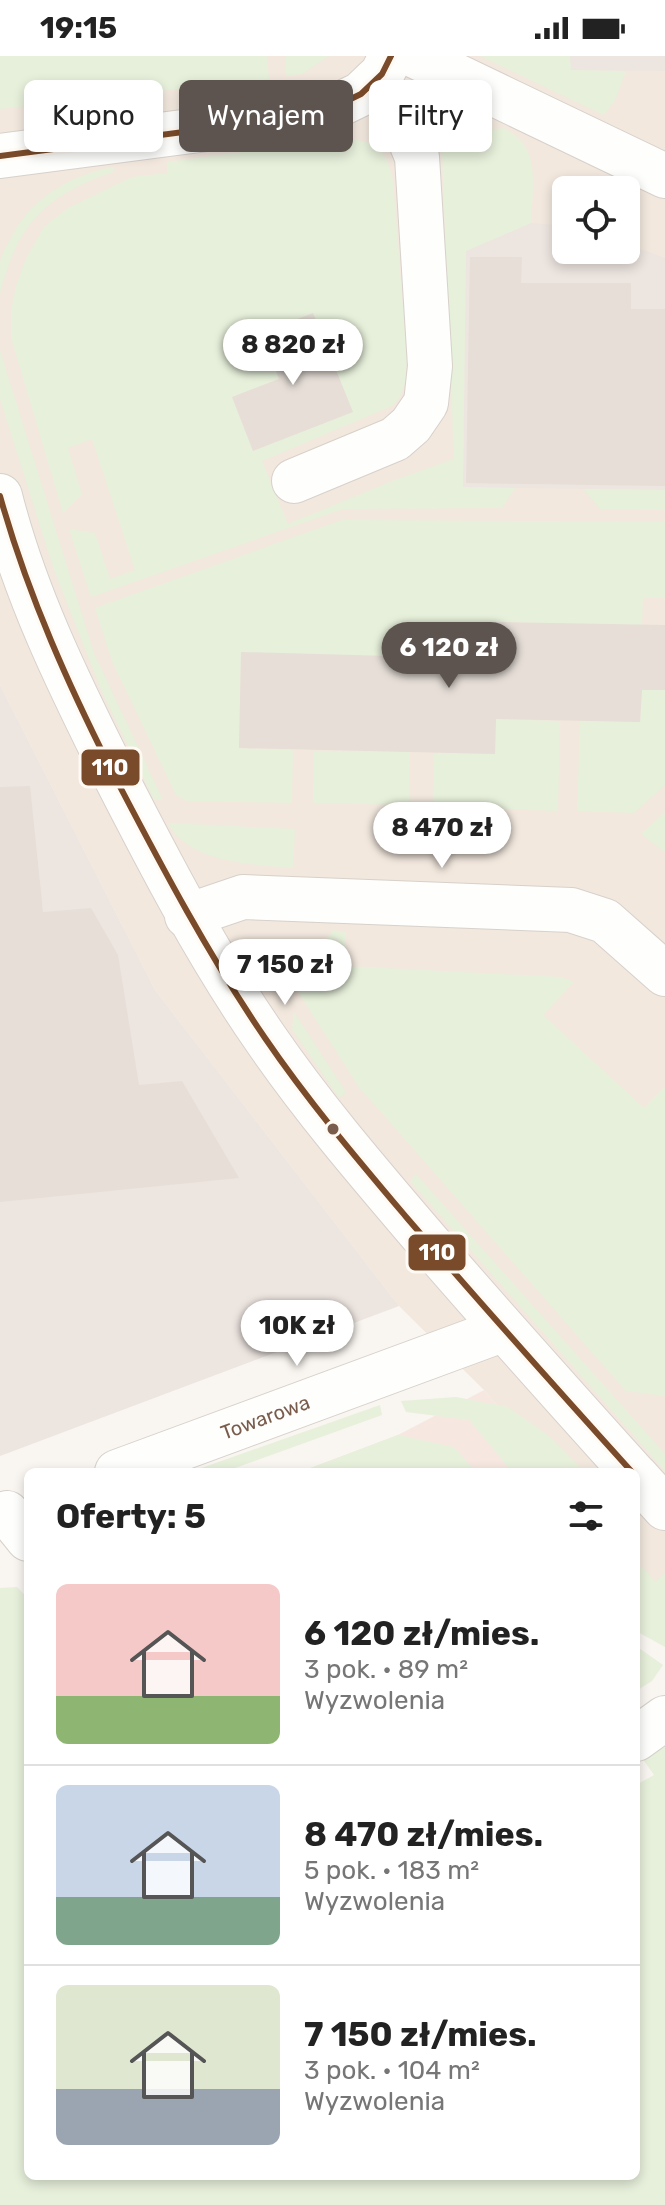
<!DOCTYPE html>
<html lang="pl">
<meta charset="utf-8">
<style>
body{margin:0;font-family:Rubik,sans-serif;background:#f6f6f6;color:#222;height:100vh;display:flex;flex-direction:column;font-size:30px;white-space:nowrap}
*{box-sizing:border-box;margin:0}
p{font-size:26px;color:#767676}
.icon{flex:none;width:44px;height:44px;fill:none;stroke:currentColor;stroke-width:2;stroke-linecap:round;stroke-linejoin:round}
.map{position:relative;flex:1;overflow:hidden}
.panel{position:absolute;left:24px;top:1412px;width:616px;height:712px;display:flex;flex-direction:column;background:#fff;border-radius:12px;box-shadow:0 4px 12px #0003}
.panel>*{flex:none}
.guide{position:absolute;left:24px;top:24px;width:618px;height:72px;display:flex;gap:16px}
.controls{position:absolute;left:552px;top:120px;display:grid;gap:16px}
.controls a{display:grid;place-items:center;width:88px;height:88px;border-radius:12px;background:#fff;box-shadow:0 4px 12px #0003;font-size:40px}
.price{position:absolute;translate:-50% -68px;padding:0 18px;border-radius:28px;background:#fff;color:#222;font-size:26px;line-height:52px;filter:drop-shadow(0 2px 4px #0008)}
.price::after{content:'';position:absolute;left:50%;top:48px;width:24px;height:18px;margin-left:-12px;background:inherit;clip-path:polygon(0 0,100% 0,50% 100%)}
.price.on{background:#5d544f;color:#fff}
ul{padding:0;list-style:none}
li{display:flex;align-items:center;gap:24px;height:200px;padding:0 32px}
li+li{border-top:2px solid #e0e0e0}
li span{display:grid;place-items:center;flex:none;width:224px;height:160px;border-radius:12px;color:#555}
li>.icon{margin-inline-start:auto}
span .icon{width:96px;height:96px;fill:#fffc;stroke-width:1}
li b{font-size:34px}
h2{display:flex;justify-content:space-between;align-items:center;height:96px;padding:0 32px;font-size:34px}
.chip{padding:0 28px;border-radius:12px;background:#fff;box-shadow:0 4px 12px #0003;font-size:28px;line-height:72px}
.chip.on{background:#5d544f;color:#fff}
.status{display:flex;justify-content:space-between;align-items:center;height:56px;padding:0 40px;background:#fff;direction:ltr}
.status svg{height:22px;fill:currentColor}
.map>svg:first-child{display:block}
.residential{fill:#f2e8de;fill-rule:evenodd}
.commercial{fill:#f6e8e1}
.industrial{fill:#ede5e0}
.green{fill:#e7f0db;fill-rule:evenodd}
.building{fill:#e6ded7}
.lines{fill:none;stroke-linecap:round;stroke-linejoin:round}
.minor-casing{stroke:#d7d1cb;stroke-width:46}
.minor{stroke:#fefefd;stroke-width:44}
.bus-1-casing{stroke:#fffaf3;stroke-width:12}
.bus-1{stroke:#7a4b2a;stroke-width:6}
.bus-dot{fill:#7a5c4d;stroke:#fffaf3;stroke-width:3}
.labels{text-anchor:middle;stroke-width:6;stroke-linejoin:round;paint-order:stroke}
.street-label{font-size:20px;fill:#7a5c4d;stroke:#fffaf3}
.line-badge{stroke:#fffaf3;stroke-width:3}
.badge-label{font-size:22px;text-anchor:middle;font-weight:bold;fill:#fff}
</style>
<div class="status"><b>19:15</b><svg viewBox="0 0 49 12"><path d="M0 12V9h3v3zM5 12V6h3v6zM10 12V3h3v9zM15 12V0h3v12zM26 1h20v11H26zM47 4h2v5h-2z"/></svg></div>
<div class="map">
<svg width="665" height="2149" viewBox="0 0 665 2149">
<rect width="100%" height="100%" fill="#f9f5f0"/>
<path class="residential" d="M0,0H665V1549L636,1514V1416H553L484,1334L399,1250L155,934L0,629ZM566,134H626V194H566Z"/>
<path class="commercial" d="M484,1334L553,1416H300L398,1379Z"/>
<g class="industrial">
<path d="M570,0H665V15L570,14Z"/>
<path d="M531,167L566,170V194H626V188L665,202V434L463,431L466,195Z"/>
<path d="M0,629L155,934L399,1250L0,1400Z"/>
</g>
<g class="green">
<path d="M0,0H267L269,23L0,53Z"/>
<path d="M286,0H329L302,18L286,20Z"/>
<path d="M480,0H570L571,14L626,15L615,44L604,59Z"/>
<path d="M503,72C543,90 532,130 531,167L466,195L463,431L515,432L502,452L343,453L91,541L69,473L95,477L110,523L135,514L92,383L68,392L82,438L63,457L11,281V256L16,230L26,203L44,171L68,152L132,121L167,117V106L349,82C380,88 386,94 393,124L407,303C406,321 406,337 392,350L262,405L288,468L395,424L454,403L442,94L464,79ZM279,323L352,356L253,395L232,341Z"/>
<path d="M113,111V116C45,140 18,167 0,238C0,228 0,217 0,207C1,199 6,191 10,184C28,144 70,119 113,111Z"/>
<path d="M0,294L94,597L163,744H154L102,636L54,514L0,343Z"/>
<path d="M583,433L665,434V454L600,453Z"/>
<path d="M342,464L665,466V542H643L642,569L497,566L496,603L241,597L239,692L293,694L292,747L187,745L176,739L112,605L95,552Z"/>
<path d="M642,634H665V729L634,757L577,755L580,665L640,666Z"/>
<path d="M496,663L560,665L558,755L433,750L434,697L495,698Z"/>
<path d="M314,695L410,696L409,749L313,747Z"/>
<path d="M665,756V796L641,778Z"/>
<path d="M168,767L295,773L293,812C253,808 190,808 168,767Z"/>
<path d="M333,874L346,876L345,910L561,921L574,926L543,959L644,1052L665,1031V1340L626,1335L359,1031L299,937L308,907Z"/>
<path d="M294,956L346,1036L339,1042L292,973Z"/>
<path d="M416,1118L665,1398V1415L410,1125Z"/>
<path d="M456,1341L508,1351L549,1380L584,1416H512L469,1364L406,1356L401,1345Z"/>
<path d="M380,1349L382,1359L224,1416H190Z"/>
<path d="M398,1379L454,1391L476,1416H300Z"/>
<path d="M644,1512L655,1526L665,1517V1591L636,1575V1513Z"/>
<path d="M17,1531L28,1542V2120H636V1729L654,1719L642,1702L665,1691V2149H0V1532Z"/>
<path d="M636,1590L663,1609L652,1625L636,1635Z"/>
</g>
<g class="building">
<path d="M470,201H522L521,227H631V253H665V430L466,427Z"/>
<path d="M313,257L353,356L253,395L232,341L279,323L261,277Z"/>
<path d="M496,566L665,569V634H642L640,666L496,663L495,698L239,692L241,596L496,603Z"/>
<path d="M30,730L43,856L91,852L118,899L139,1029L182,1025L239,1122L0,1146V731Z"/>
</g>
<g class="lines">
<g class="minor-casing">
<g id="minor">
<path d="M415,0L665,120"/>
<path d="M0,100L283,63L330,53L361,38L382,18L391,0"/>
<path d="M294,425L395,383L411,369L426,347L430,310L417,101L404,69L375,25"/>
<path d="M0,440C24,536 68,626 112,714C159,806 206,897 265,982C311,1049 363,1110 415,1171C486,1254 559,1335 632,1416"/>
<path d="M187,860L243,841L571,854L605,865L665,918"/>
<path id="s1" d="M117,1416L502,1274"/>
<path d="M636,1420L665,1452"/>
<path d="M7,1457L28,1483"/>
<path d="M636,1683L665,1662"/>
</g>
</g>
<use href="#minor" class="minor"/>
<g class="bus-1-casing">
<g id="bus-1">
<path d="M0,100L283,63L330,53L361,38L382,18L391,0"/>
<path d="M0,440C28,540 70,633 117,725C163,813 209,900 265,982C308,1045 358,1104 407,1162C481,1248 556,1332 632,1416"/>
</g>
</g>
<use href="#bus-1" class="bus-1"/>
</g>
<circle class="bus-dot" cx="333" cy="1073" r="7"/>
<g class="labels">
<g class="street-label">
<text dy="7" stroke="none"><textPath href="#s1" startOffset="158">Towarowa</textPath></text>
</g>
</g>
<g class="line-badge">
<rect x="80" y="692" width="61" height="39" rx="8" fill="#7a4b2a"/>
<rect x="407" y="1177" width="60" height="39" rx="8" fill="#7a4b2a"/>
</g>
<g class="badge-label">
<text x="110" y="719">110</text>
<text x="437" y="1204">110</text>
</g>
</svg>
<div class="controls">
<a><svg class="icon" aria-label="locate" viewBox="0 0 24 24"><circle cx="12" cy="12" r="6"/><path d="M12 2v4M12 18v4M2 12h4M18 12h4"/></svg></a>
</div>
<b class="price" style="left:293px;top:331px">8 820 zł</b>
<b class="price on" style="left:449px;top:634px">6 120 zł</b>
<b class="price" style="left:442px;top:814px">8 470 zł</b>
<b class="price" style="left:285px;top:951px">7 150 zł</b>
<b class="price" style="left:297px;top:1312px">10K zł</b>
<div class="guide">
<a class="chip">Kupno</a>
<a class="chip on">Wynajem</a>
<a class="chip">Filtry</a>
</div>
<section class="panel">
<h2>Oferty: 5<svg class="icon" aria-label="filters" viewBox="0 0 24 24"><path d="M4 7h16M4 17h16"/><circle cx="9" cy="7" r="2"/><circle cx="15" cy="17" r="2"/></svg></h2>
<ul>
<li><span style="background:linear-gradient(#f6c9c9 70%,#8fb573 0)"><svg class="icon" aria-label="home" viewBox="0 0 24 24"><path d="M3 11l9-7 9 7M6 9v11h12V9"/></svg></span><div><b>6 120 zł/mies.</b><p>3 pok. · 89 m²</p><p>Wyzwolenia</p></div></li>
<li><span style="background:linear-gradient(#c9d6e8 70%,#7fa58c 0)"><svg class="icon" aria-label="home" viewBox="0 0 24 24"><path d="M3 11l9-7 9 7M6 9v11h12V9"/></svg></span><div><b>8 470 zł/mies.</b><p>5 pok. · 183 m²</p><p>Wyzwolenia</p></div></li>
<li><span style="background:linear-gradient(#dfe7d0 65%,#9aa5b1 0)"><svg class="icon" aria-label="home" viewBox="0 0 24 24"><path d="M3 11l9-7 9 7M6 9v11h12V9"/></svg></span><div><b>7 150 zł/mies.</b><p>3 pok. · 104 m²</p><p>Wyzwolenia</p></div></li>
</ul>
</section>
</div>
